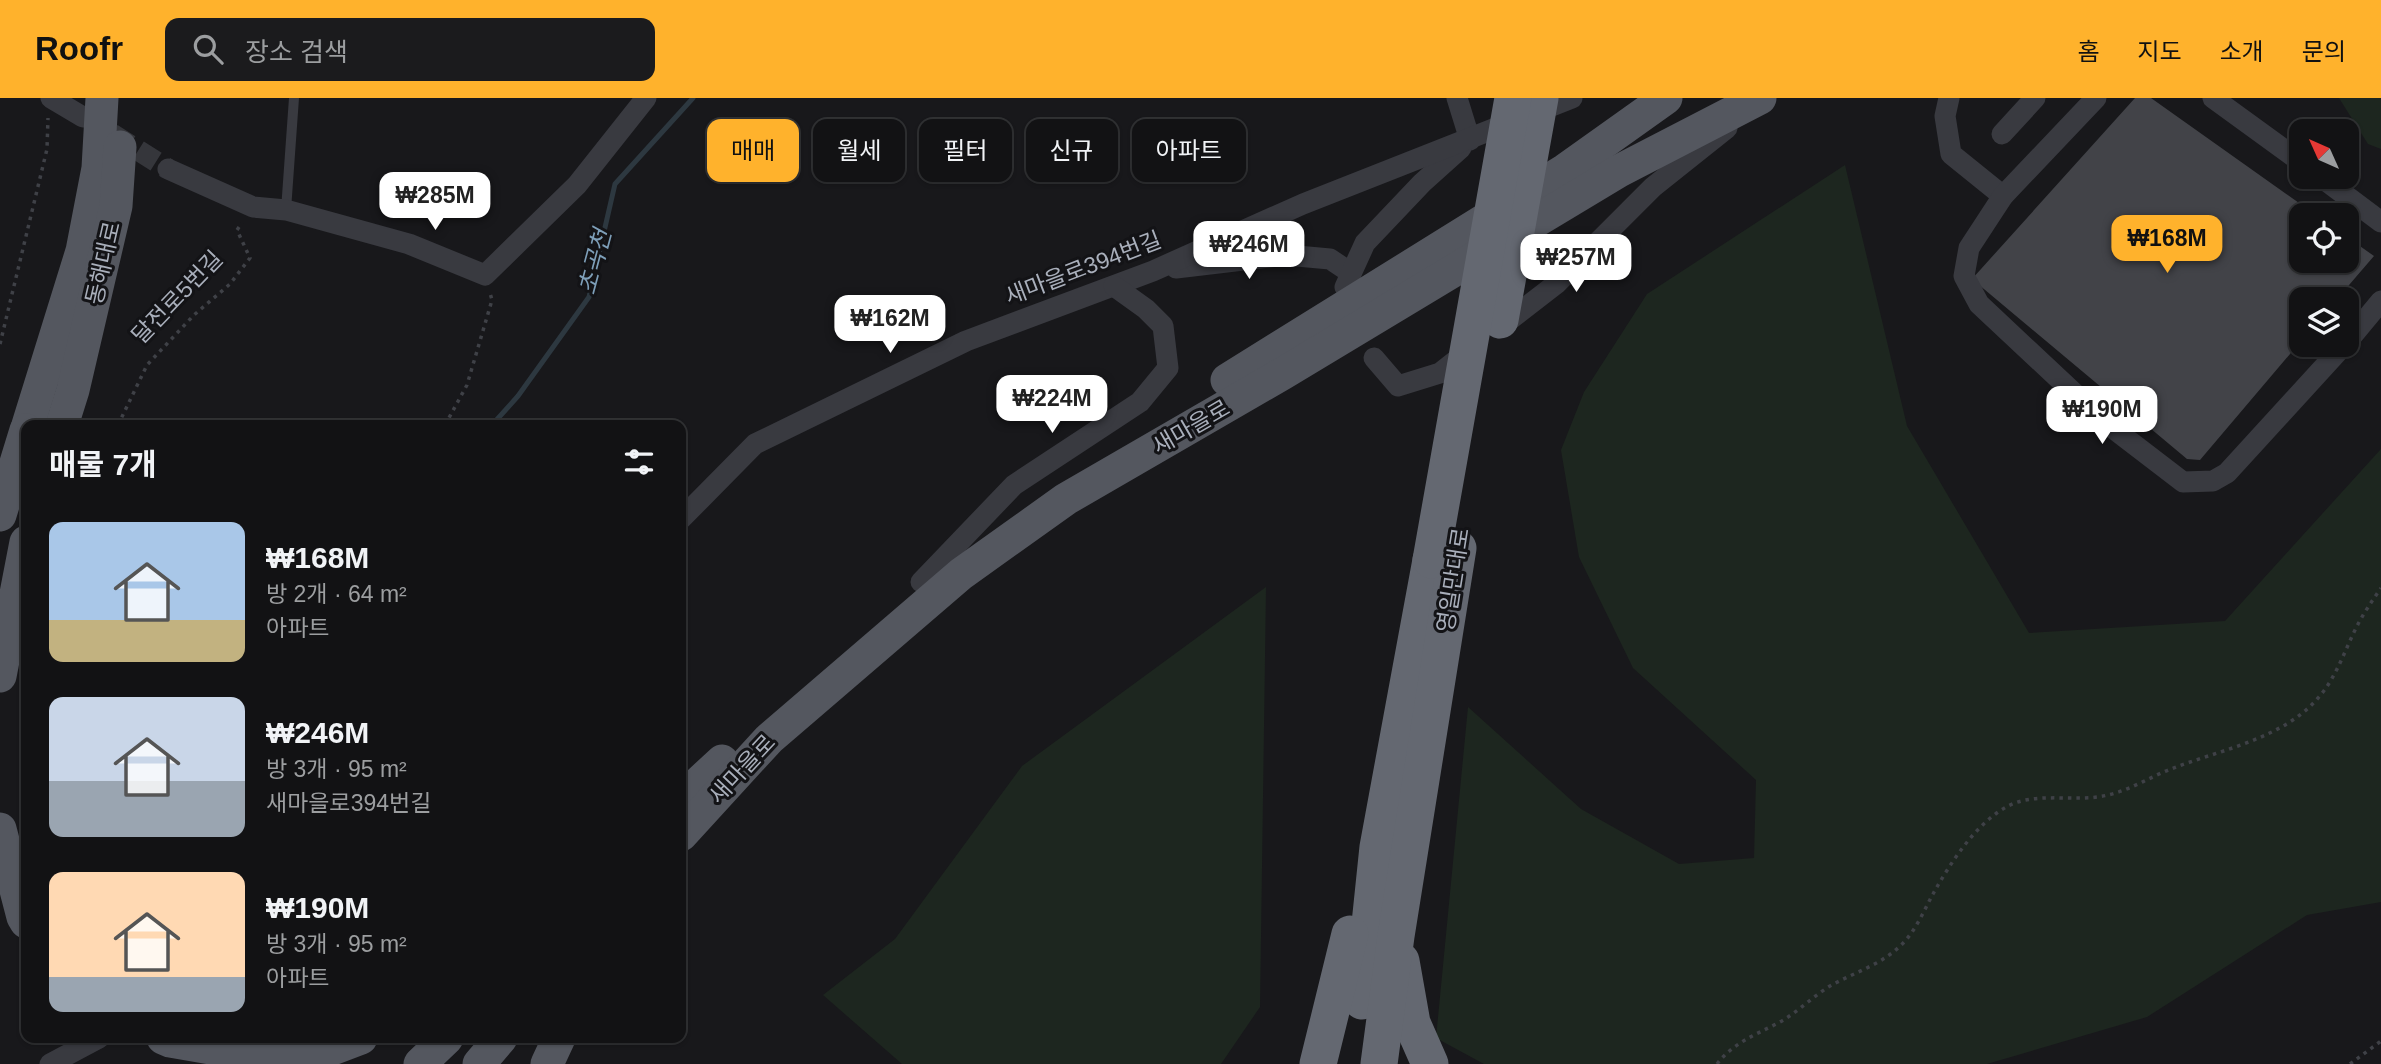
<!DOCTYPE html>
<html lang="ko">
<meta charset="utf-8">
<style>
body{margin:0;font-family:Helvetica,"Noto Sans KR",sans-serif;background:#1b1b1d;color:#f1f3f6;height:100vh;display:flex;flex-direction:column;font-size:26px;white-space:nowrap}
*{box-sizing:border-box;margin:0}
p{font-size:23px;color:#9c9ea0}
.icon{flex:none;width:38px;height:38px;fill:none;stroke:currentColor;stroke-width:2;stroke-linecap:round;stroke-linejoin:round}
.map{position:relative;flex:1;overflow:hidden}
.side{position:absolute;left:21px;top:322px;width:665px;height:623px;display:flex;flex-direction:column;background:#121214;border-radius:14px;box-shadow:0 2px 5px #0004,0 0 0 2px #313234}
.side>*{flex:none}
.top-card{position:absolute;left:707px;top:21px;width:665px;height:63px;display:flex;gap:14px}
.needle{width:46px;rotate:315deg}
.tools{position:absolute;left:2289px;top:21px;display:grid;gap:14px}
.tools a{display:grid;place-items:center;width:70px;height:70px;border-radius:14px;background:#121214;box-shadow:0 2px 5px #0004,0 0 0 2px #313234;font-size:35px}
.price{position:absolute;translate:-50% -60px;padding:0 16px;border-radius:14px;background:#fff;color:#222;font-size:23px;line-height:46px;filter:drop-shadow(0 2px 4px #0008)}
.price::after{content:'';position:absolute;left:50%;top:42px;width:21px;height:16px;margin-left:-10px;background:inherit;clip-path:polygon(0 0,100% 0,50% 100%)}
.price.on{background:#ffb22c;color:#111}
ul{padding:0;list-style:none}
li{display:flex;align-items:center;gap:21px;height:175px;padding:0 28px}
li span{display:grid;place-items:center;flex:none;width:196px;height:140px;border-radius:14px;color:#555}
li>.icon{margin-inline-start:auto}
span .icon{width:84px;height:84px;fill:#fffc;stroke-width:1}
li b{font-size:30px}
h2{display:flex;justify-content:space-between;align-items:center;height:84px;padding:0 28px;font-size:30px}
.tag{padding:0 24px;border-radius:14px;background:#121214;box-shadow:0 2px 5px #0004,0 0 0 2px #313234;font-size:24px;line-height:63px}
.tag.on{background:#ffb22c;color:#111}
header{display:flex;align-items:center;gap:42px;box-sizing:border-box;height:98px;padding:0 35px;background:#ffb22c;color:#111}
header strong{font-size:33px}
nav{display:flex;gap:38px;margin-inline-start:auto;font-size:24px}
.search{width:490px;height:63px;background:#1b1b1d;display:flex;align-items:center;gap:18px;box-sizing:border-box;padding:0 24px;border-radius:14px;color:#9c9ea0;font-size:26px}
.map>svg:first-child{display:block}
.green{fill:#1d261f}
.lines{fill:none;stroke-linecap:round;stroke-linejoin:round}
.stream{stroke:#2d3840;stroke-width:5}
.building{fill:#424348}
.street-tunnel{stroke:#35363b;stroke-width:21;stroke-dasharray:21 10;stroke-linecap:butt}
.path{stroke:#3f4147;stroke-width:3.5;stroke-dasharray:3.5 5;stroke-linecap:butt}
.lane{stroke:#393a40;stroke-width:10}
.street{stroke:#393a40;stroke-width:21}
.primary{stroke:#54575f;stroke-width:33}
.highway{stroke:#646871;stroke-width:37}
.highway-bridge{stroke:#646871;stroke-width:37}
.labels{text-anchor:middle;stroke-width:6;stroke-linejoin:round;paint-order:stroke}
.street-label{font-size:23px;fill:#a9afbb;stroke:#131316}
.water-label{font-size:24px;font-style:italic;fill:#7e9fb9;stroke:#131316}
</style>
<header>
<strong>Roofr</strong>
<div class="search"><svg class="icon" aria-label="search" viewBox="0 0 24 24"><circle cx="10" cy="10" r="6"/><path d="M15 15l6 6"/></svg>장소 검색</div>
<nav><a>홈</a><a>지도</a><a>소개</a><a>문의</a></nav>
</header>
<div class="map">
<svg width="2381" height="966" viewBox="0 0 2381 966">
<rect width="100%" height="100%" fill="#18181b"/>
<g class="green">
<path d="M2339,0H2381V51L2368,46Z"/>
<path d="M1845,67L1907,328L2029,535L2225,523L2381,351V804L2307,817L2147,919L1987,966H1484L1436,940L1468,609L1581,711L1679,766L1754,760L1756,682L1633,570L1579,459L1561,352L1584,294L1647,196Z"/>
<path d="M1266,489L1260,909L1221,966H902L823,897L895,841L1022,668Z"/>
</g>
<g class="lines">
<path class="stream" d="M492,327L518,298L589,199L615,86L693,0"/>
</g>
<path class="building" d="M2135,0H2151L2316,117H2301V163H2347V139L2374,158L2337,201H2301V243L2200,362L2187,361L1972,181Z"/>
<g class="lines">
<path class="street-tunnel" d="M112,36L168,71"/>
<g class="path">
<path d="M0,246L47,51L48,20"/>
<path d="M118,327L147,267L194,217L230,186L250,160L237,132L242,125"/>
<path d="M445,327L467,287L492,202L490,195"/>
<path d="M1717,966C1733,945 1755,937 1778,925C1797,915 1812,899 1830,888C1853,875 1880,867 1899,849C1915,835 1923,814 1933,796C1951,764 1976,725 2008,708C2037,693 2076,705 2108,697C2130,692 2150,679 2171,671C2219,652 2283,641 2318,600C2336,580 2344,554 2356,530C2363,516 2372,503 2381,490"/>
<path d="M2350,966L2381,943"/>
</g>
<path class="lane" d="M286,112L294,0"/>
<g class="street">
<path d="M51,0L83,19"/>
<path d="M1457,0L1470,42"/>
<path d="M1949,0L1945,18L1951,56L2003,98"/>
<path d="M2096,0L2003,98L1969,150L1964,178L1979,206L2106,325L2183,384L2213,383L2227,375L2344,247"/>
<path d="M2213,0L2301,64"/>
<path d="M2002,36L2035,0"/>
<path d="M168,71L253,109L286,112L409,146L485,177L577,87L646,0"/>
<path d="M2321,79L2381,124"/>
<path d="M1176,170L1286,157L1330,161L1351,175"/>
<path d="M1345,189L1365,145L1422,85L1461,50"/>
<path d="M1499,230L1556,186L1653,89L1727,30"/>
<path d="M2347,244L2381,203"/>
<path d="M1374,260L1398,288L1440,275L1468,253"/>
<path d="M681,421L755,346L966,243L1153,173L1303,106L1572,0"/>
<path d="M921,484L1014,387L1140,304L1168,270L1163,228L1146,211L1114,188"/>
<path d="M50,966L99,940"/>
</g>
<g class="primary">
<path d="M1227,282L1565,72L1666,0"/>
<path d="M28,327L82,153L98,70L102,0"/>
<path d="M62,327L73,292L116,108L120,49"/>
<path d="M0,417L26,332"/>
<path d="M0,578L26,444"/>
<path d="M681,701L722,663"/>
<path d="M0,731L23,819L26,824"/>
<path d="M681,737L769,641L961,476L1066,401L1282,276L1619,73L1760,0"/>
<path d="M163,940L170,943L251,957L327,953L361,940"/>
<path d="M420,966L447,940"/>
<path d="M479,966L501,940"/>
<path d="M547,966L559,940"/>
</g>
<g class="highway">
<path d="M1401,863L1412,925L1430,966"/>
<path d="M1362,903L1378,749L1431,462"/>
<path d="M1318,966L1350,836"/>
<path d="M1379,966L1396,838L1458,450"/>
</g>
<g class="highway-bridge">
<path d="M1500,222L1540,0"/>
<path d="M1431,462L1513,0"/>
</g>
</g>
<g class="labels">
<g class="street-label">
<text transform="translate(103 165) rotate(-77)" y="8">동해대로</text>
<text transform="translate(1083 170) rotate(-21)" y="8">새마을로394번길</text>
<text transform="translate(177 199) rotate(-46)" y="8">달전로5번길</text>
<text transform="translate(1191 329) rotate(-30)" y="8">새마을로</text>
<text transform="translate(1453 482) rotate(-81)" y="8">영일만대로</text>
<text transform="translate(742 671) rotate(-47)" y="8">새마을로</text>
</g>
<g class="water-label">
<text transform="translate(595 164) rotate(-75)" y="8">초곡천</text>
</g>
</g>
</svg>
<div class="tools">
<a><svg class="needle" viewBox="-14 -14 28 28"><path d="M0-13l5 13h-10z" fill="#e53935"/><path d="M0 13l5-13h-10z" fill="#9c9ea0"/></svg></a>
<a><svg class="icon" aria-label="locate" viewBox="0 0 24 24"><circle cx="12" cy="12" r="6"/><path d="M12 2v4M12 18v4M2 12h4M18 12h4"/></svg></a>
<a><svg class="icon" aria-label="layers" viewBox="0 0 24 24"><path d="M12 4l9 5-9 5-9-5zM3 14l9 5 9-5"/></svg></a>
</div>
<b class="price" style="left:435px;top:134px">₩285M</b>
<b class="price on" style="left:2167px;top:177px">₩168M</b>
<b class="price" style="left:1249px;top:183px">₩246M</b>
<b class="price" style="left:1576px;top:196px">₩257M</b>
<b class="price" style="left:890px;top:257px">₩162M</b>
<b class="price" style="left:1052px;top:337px">₩224M</b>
<b class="price" style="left:2102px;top:348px">₩190M</b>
<div class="top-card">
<a class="tag on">매매</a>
<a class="tag">월세</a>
<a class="tag">필터</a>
<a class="tag">신규</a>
<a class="tag">아파트</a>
</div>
<section class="side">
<h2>매물 7개<svg class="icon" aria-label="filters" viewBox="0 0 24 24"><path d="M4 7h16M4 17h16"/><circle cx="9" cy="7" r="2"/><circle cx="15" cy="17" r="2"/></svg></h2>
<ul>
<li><span style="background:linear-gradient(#a9c7e8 70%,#c2b280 0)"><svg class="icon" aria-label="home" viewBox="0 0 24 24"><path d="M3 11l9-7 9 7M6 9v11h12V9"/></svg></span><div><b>₩168M</b><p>방 2개 · 64 m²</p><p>아파트</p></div></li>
<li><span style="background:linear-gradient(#c9d6e8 60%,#9aa5b1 0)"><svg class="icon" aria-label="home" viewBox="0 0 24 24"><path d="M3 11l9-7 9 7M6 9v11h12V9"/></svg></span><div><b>₩246M</b><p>방 3개 · 95 m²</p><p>새마을로394번길</p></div></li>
<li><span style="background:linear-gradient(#ffd9b3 75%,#9aa5b1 0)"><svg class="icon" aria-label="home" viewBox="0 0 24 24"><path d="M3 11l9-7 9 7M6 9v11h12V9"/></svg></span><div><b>₩190M</b><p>방 3개 · 95 m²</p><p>아파트</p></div></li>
</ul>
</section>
</div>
